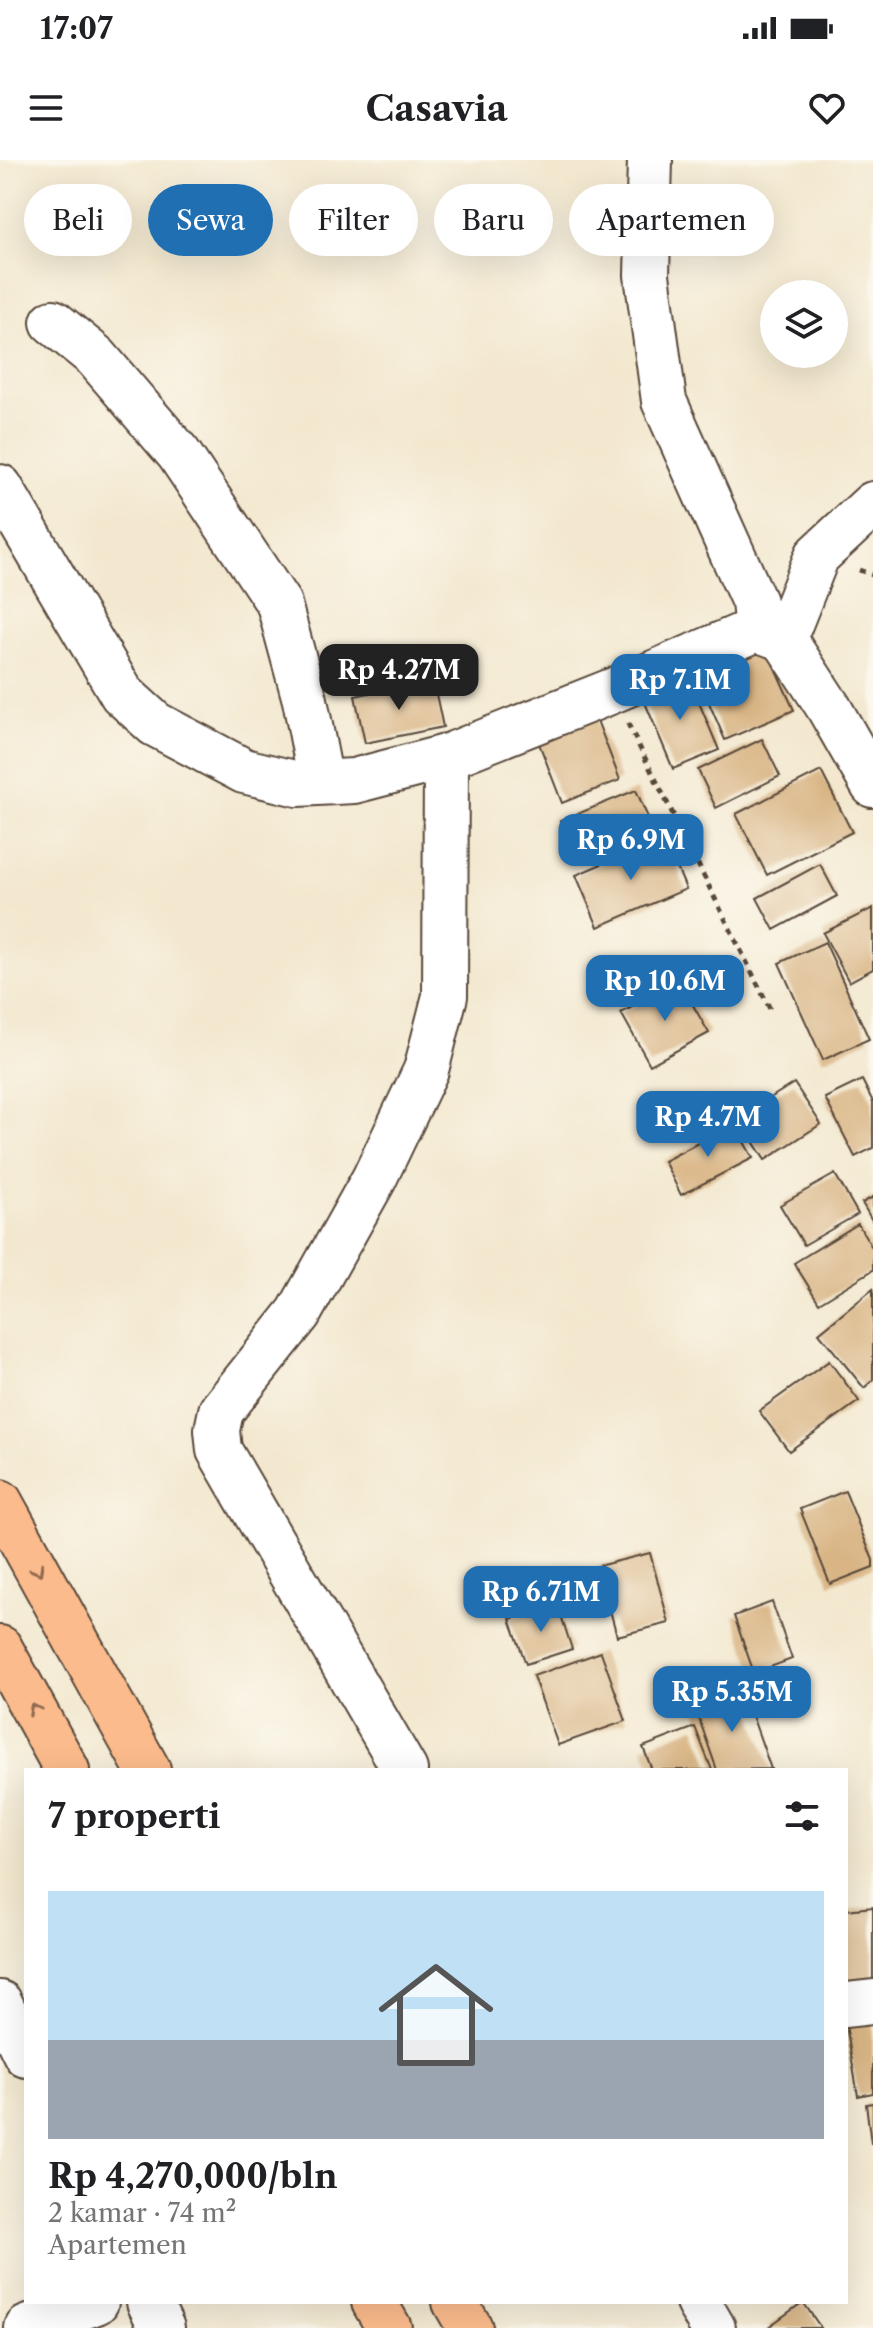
<!DOCTYPE html>
<html lang="id">
<meta charset="utf-8">
<style>
body{margin:0;font-family:"Libre Caslon Text",serif;background:#f2f2f2;color:#202124;height:100vh;display:flex;flex-direction:column;font-size:30px;white-space:nowrap}
*{box-sizing:border-box;margin:0}
p{font-size:26px;color:#757577}
.icon{flex:none;width:44px;height:44px;fill:none;stroke:currentColor;stroke-width:2;stroke-linecap:round;stroke-linejoin:round}
.map{position:relative;flex:1;overflow:hidden}
.sheet{position:absolute;left:24px;top:1608px;width:824px;height:536px;display:flex;flex-direction:column;background:#fff;border-radius:0px;box-shadow:0 8px 32px #0002}
.sheet>*{flex:none}
.banner{position:absolute;left:24px;top:24px;width:826px;height:72px;display:flex;gap:16px}
.buttons{position:absolute;left:760px;top:120px;display:grid;gap:16px}
.buttons a{display:grid;place-items:center;width:88px;height:88px;border-radius:50%;background:#fff;box-shadow:0 8px 32px #0002;font-size:40px}
.price{position:absolute;translate:-50% -68px;padding:0 18px;border-radius:16px;background:#1f6fb2;color:#fff;font-size:26px;line-height:52px;filter:drop-shadow(0 2px 4px #0008)}
.price::after{content:'';position:absolute;left:50%;top:48px;width:24px;height:18px;margin-left:-12px;background:inherit;clip-path:polygon(0 0,100% 0,50% 100%)}
.price.current{background:#222;color:#fff}
ul{padding:0;list-style:none}
li{display:grid;align-content:center;gap:16px;height:424px;padding:0 24px}
li+li{border-top:2px solid #e0e0e0}
li span{display:grid;place-items:center;height:248px;border-radius:0px;color:#555}
li>.icon{margin-inline-start:auto}
span .icon{width:144px;height:144px;fill:#fffc;stroke-width:1}
li b{font-size:34px}
h2{display:flex;justify-content:space-between;align-items:center;height:96px;padding:0 24px;font-size:34px}
.pill{padding:0 28px;border-radius:36px;background:#fff;box-shadow:0 8px 32px #0002;font-size:28px;line-height:72px}
.pill.current{background:#1f6fb2;color:#fff}
.status{display:flex;justify-content:space-between;align-items:center;height:56px;padding:0 40px;background:#fff;direction:ltr}
.status svg{height:22px;fill:currentColor}
header{display:flex;justify-content:space-between;align-items:center;height:104px;padding:0 24px;background:#fff;font-size:36px;font-weight:700}
.map>svg:first-child{display:block}
.building{fill:#d9b585}
.lines{fill:none;stroke-linecap:round;stroke-linejoin:round}
.minor-casing{stroke:#574639;stroke-width:48}
.highway-casing{stroke:#574639;stroke-width:48}
.path{stroke:#574639;stroke-width:5;stroke-dasharray:6 6;stroke-linecap:butt}
.minor{stroke:#fff;stroke-width:44}
.highway{stroke:#fbbb8c;stroke-width:44}
.oneway{stroke:#916b50}
</style>
<div class="status"><b>17:07</b><svg viewBox="0 0 49 12"><path d="M0 12V9h3v3zM5 12V6h3v6zM10 12V3h3v9zM15 12V0h3v12zM26 1h20v11H26zM47 4h2v5h-2z"/></svg></div>
<header><svg class="icon" aria-label="menu" viewBox="0 0 24 24"><path d="M4 6h16M4 12h16M4 18h16"/></svg>Casavia<svg class="icon" aria-label="heart" viewBox="0 0 24 24"><path d="M12 20l-8-8c-3-5 5-10 8-4 3-6 11-1 8 4z"/></svg></header>
<div class="map">
<svg width="873" height="2168" viewBox="0 0 873 2168">
<rect width="100%" height="100%" fill="#fbf7ec"/>
<filter id="ink" filterUnits="userSpaceOnUse"><feTurbulence type="fractalNoise" baseFrequency=".0125" numOctaves="2"/><feDisplacementMap in="SourceGraphic" scale="16" xChannelSelector="R" yChannelSelector="G"/><feConvolveMatrix kernelMatrix="1 2 1 2 8 2 1 2 1" color-interpolation-filters="sRGB"/></filter>
<filter id="wash" filterUnits="userSpaceOnUse"><feTurbulence type="fractalNoise" baseFrequency=".006" numOctaves="4" result="noise"/><feDisplacementMap in="SourceGraphic" scale="32" xChannelSelector="R" yChannelSelector="G"/><feGaussianBlur stdDeviation="1.8" result="paint"/><feColorMatrix in="noise" values="0 0 0 0 0 0 0 0 0 0 0 0 0 0 0 0 0 1.4 0 .05"/><feComposite in="paint" operator="in"/></filter>
<g filter="url(#wash)">
<rect width="100%" height="100%" fill="#f3e8cf"/>
<g id="blocks">
<g class="building">
<path d="M765,486L794,550L725,580L697,515Z"/>
<path d="M687,514L719,590L673,609L641,533Z"/>
<path d="M433,520L443,567L365,583L355,536Z"/>
<path d="M595,555L620,620L562,643L537,578Z"/>
<path d="M762,579L780,616L716,648L698,610Z"/>
<path d="M821,611L852,672L767,715L736,654Z"/>
<path d="M636,630L652,667L577,699L560,661Z"/>
<path d="M664,677L686,729L598,767L576,715Z"/>
<path d="M820,704L837,736L774,770L757,738Z"/>
<path d="M873,748V809L849,822L823,773Z"/>
<path d="M825,782L869,879L823,900L779,803Z"/>
<path d="M679,821L709,873L650,905L621,853Z"/>
<path d="M862,920L873,942V988L855,997L825,938Z"/>
<path d="M794,923L821,964L765,1000L738,958Z"/>
<path d="M734,964L753,998L681,1035L664,1001Z"/>
<path d="M835,1014L858,1054L804,1085L780,1045Z"/>
<path d="M873,1037V1062L862,1043Z"/>
<path d="M858,1064L873,1089V1110L819,1143L794,1103Z"/>
<path d="M873,1129V1220L864,1228L819,1173Z"/>
<path d="M829,1201L859,1241L789,1291L759,1251Z"/>
<path d="M845,1331L873,1400V1407L830,1424L800,1349Z"/>
<path d="M650,1393L669,1463L617,1476L598,1406Z"/>
<path d="M772,1442L792,1499L754,1513L734,1456Z"/>
<path d="M557,1443L572,1489L526,1504L510,1459Z"/>
<path d="M601,1492L626,1561L558,1585L533,1516Z"/>
<path d="M743,1530L771,1609L717,1610L695,1547Z"/>
<path d="M695,1567L712,1610H652L643,1587Z"/>
<path d="M873,1747V1831L846,1834V1750Z"/>
<path d="M873,1860V1933L858,1936L846,1865Z"/>
<path d="M873,1943V1983H871L866,1944Z"/>
<path d="M803,2142L821,2168H767Z"/>
</g>
</g>
</g>
<g filter="url(#ink)">
<use href="#blocks" fill-opacity="0" stroke="#574639" stroke-width="2"/>
<g class="lines">
<g class="minor-casing">
<g id="minor">
<path d="M650,0L647,115L664,241L754,442L757,469"/>
<path d="M53,162L96,197L179,294L279,444L305,540L321,622"/>
<path d="M0,327L122,534L155,564L244,611L298,624L354,621L446,597L612,531L757,469L784,479L829,548L873,625"/>
<path d="M784,479L817,396L873,344"/>
<path d="M405,1610L219,1290L217,1270L221,1251L299,1153L374,1019L426,910L445,836L446,597"/>
<path d="M0,1843L26,1895"/>
<path d="M846,1845L873,1842"/>
<path d="M149,2142L162,2168"/>
<path d="M698,2142L713,2168"/>
<path d="M27,2168L96,2142"/>
</g>
</g>
<g class="highway-casing">
<g id="highway">
<path d="M0,1342L148,1610"/>
<path d="M0,1488L67,1610"/>
<path d="M374,2142L389,2168"/>
<path d="M455,2142L470,2168"/>
</g>
</g>
<g class="path">
<path d="M859,410L873,415"/>
<path d="M628,564L771,851"/>
</g>
<use href="#minor" class="minor"/>
<use href="#highway" class="highway"/>
</g>
<defs><path id="oneway-chevron" d="M-2-3.5L2.5 0L-2 3.5" fill="none" stroke-width="1.6" stroke-linecap="round" stroke-linejoin="round" transform="scale(2)"/></defs>
<g class="oneway">
<use href="#oneway-chevron" transform="translate(38 1410) rotate(61)"/>
<use href="#oneway-chevron" transform="translate(34 1549) rotate(-119)"/>
</g>
</g>
</svg>
<div class="buttons">
<a><svg class="icon" aria-label="layers" viewBox="0 0 24 24"><path d="M12 4l9 5-9 5-9-5zM3 14l9 5 9-5"/></svg></a>
</div>
<b class="price current" style="left:399px;top:552px">Rp 4.27M</b>
<b class="price" style="left:680px;top:562px">Rp 7.1M</b>
<b class="price" style="left:631px;top:722px">Rp 6.9M</b>
<b class="price" style="left:665px;top:863px">Rp 10.6M</b>
<b class="price" style="left:708px;top:999px">Rp 4.7M</b>
<b class="price" style="left:541px;top:1474px">Rp 6.71M</b>
<b class="price" style="left:732px;top:1574px">Rp 5.35M</b>
<div class="banner">
<a class="pill">Beli</a>
<a class="pill current">Sewa</a>
<a class="pill">Filter</a>
<a class="pill">Baru</a>
<a class="pill">Apartemen</a>
</div>
<section class="sheet">
<h2>7 properti<svg class="icon" aria-label="filters" viewBox="0 0 24 24"><path d="M4 7h16M4 17h16"/><circle cx="9" cy="7" r="2"/><circle cx="15" cy="17" r="2"/></svg></h2>
<ul>
<li><span style="background:linear-gradient(#bfe0f5 60%,#9aa5b1 0)"><svg class="icon" aria-label="home" viewBox="0 0 24 24"><path d="M3 11l9-7 9 7M6 9v11h12V9"/></svg></span><div><b>Rp 4,270,000/bln</b><p>2 kamar · 74 m²</p><p>Apartemen</p></div></li>
</ul>
</section>
</div>
